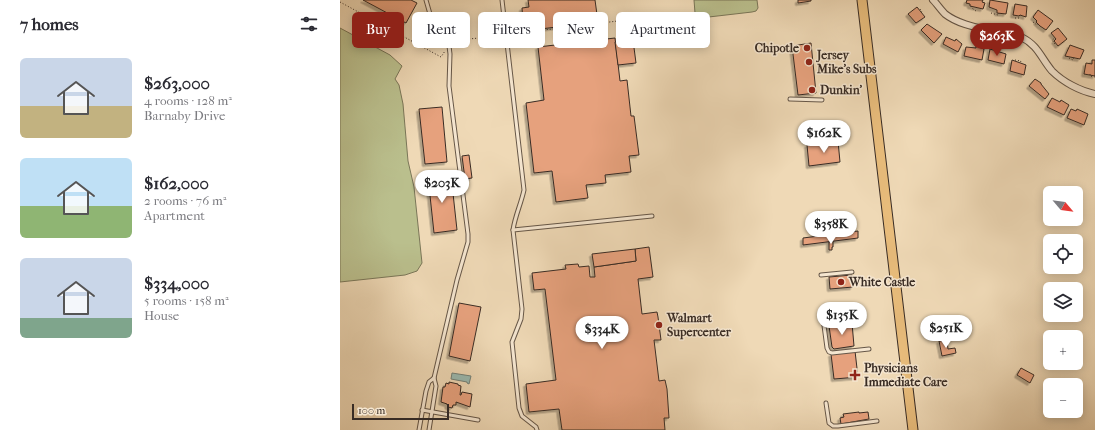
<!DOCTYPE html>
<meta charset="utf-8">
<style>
body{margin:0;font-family:"IM FELL French Canon",serif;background:#f7f7f7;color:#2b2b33;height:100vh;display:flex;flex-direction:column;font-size:15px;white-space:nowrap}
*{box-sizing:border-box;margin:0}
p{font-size:13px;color:#7c7c81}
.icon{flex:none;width:22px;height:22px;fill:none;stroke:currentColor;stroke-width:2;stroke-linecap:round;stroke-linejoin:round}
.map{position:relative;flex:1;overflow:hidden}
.panel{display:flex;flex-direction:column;background:#fff;width:340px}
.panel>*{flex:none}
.banner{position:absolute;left:12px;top:12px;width:380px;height:36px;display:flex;gap:8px}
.needle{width:26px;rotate:119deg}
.fabs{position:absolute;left:703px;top:186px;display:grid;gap:8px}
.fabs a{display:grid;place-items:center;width:40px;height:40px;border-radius:6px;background:#fff;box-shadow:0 2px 10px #0003;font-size:20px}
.scale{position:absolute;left:12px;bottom:10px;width:97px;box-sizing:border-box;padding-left:4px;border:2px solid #392c24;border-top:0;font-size:11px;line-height:14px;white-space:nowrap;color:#392c24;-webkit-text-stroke:3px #f5e6d0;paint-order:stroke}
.price{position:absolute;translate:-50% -34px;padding:0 9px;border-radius:14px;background:#fff;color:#222;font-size:13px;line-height:26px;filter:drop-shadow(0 1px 2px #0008)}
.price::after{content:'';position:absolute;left:50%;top:24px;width:12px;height:9px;margin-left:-6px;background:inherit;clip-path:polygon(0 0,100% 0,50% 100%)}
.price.current{background:#8f2418;color:#fff}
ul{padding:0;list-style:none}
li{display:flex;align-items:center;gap:12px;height:100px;padding:0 20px}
li span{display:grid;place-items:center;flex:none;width:112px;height:80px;border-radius:6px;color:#555}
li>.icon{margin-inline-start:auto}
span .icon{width:48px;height:48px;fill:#fffc;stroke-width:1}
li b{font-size:17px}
h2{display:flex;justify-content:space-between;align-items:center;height:48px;padding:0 20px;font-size:17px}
.tag{padding:0 14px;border-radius:6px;background:#fff;box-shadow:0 2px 10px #0003;font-size:14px;line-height:36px}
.tag.current{background:#8f2418;color:#fff}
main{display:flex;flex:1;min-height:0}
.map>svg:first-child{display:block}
.green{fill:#babf8d;stroke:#7a7658}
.water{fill:#9abab1;stroke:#738179}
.building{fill:#e6a17d;stroke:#392c24;filter:url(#shadow)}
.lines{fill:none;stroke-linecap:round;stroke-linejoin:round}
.lane-casing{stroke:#665748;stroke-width:5}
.street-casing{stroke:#665748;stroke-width:8}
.primary-casing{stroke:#392c24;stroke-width:11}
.path{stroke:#392c24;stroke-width:1;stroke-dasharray:1 2;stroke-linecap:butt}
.lane{stroke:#f5e6d0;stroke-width:3}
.street{stroke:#f5e6d0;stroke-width:6}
.primary{stroke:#e8bc7b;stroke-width:9}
.poi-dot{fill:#8f2418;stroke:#f5e6d0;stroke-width:1.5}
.labels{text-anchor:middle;stroke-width:3;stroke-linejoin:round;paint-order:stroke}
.poi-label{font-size:12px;font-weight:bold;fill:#392c24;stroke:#f5e6d0;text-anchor:start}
</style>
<main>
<section class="panel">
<h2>7 homes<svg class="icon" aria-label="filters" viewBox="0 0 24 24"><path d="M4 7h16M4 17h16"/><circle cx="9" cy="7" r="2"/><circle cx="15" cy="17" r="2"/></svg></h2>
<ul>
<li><span style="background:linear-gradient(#c9d6e8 60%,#c2b280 0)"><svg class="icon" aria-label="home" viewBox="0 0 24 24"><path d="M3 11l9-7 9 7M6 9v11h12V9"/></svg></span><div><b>$263,000</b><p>4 rooms · 128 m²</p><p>Barnaby Drive</p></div></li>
<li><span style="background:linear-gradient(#bfe0f5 60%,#8fb573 0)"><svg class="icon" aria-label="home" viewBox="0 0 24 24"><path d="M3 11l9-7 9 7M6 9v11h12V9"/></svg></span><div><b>$162,000</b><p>2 rooms · 76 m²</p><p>Apartment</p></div></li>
<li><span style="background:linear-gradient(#c9d6e8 75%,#7fa58c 0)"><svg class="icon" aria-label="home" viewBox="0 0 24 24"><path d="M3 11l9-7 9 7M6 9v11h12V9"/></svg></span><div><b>$334,000</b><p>5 rooms · 158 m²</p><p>House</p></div></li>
</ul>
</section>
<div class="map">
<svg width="755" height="430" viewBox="0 0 755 430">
<defs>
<filter id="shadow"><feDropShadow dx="-2.5" dy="2.5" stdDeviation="0" flood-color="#0004"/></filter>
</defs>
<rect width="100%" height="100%" fill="#efd9b6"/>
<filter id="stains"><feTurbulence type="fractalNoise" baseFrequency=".005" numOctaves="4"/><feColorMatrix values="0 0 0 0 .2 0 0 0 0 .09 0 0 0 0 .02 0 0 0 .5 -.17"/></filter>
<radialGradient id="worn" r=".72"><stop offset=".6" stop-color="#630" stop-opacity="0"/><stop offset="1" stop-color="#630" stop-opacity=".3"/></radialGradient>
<g class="green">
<path d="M354,0H417L418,8L416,11L412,12L360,18L355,13Z"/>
<path d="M0,28L50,55L62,66L55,79L59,85L63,104L68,161L74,187L82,263L77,271L65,275L0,282Z"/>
</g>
<path class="water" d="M112,373L131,376L129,384L127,383V382L111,379Z"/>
<g class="building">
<path d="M23,0H71L77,3L66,23Z"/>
<path d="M188,0H255L258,22L192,30L191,20L183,21L182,8L189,7Z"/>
<path d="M458,0H471V1L458,3Z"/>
<path d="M627,0H643L642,2L645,3L643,9L630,6V4L626,3Z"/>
<path d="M650,0L668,3L666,14L657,13V10L649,7Z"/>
<path d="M675,4L687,6L686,17L680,15L679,16L673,15Z"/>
<path d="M577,7L585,17L576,23L568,14Z"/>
<path d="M698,10L713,21L706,30L700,26L696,22L697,21L693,17Z"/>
<path d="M587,24L602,34L594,43L581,30Z"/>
<path d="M718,28L727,39L718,46L714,41L716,39L711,33Z"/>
<path d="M606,37L615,41L616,39L622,44L618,52L603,44Z"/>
<path d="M275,38L280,81L287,80L291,116H294L299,155L289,156L291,172L265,175L266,183L246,185L248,198L216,202L212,171L194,173L186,103L204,100L198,47Z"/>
<path d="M293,40L296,63L278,65L275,42Z"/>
<path d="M471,43L476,93L458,95L452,46Z"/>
<path d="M730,45L744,50L740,59L725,56Z"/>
<path d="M636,46L644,49L642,60L624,56L626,47L636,48Z"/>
<path d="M650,49L666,54L664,64L648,60Z"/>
<path d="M672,60L686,65L684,75L670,71Z"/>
<path d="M752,60H755V76L744,74L746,63L752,64Z"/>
<path d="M695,79L701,83V84L709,94L705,99L689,86Z"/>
<path d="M712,98L720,102L721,100L729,105L724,115L707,107Z"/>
<path d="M102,107L107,162L85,164L79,109Z"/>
<path d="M731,109L736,111L737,109L748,114L744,125L727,118Z"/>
<path d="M498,141L500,162L469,166L467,145Z"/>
<path d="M129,155L132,178L125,179L122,156Z"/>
<path d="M111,175L117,230L94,233L88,177Z"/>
<path d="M518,231V238L463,245V238Z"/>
<path d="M493,241V247H492V250H489V242Z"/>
<path d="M309,247L313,277L298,279L302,314L317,312L318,317L321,340H314L319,381L325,380L327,389L329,418H324L325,430H222L219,409L189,412L186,384L216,380L205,289L194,290L192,273L226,269L225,265L238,264L239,267L249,266L250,277H255L254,267L296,261L295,249Z"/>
<path d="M295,249L296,261L254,267L252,254Z"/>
<path d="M512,275L513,287L490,289L489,277Z"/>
<path d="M119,303L141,307L130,361L109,356Z"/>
<path d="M512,323L514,346L494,349L492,347L489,326Z"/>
<path d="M607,340L608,349L615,348L616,353L602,356L599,341Z"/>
<path d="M515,351L518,377L494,379L491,354Z"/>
<path d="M681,368L694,375L690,383L677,375Z"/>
<path d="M109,382L118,384V385L121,386L120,395H121L122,392L132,394L130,407L116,402V405H113L112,408L108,407L107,404L101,402L103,387H105L106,383L109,384Z"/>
<path d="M519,412V413L528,412L529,419L501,424L500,418L504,417L503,414Z"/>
</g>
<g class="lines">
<g class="lane-casing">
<g id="lane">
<path d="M86,0L92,21L109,46L110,54L109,86L128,234V242L117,280L94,378L96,386L89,430"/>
<path d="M162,0L184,190C181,204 175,216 173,230L182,309L181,319L172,342L179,408L182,416L196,427L197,430"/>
<path d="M450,99L482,100"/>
<path d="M173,230L312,216"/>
<path d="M481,275L512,272"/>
<path d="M483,318L487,348L489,352L492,353L529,349"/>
<path d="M486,403L489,423L493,426H498L537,421"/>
<path d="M82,410L138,420"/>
<path d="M79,430L86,391L89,382L94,378"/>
</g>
</g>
<g class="street-casing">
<path id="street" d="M593,0C597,4 601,10 605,14C619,25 640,28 657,32C665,34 674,34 681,37C698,45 701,58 712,71C723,82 740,91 755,94"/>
</g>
<g class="primary-casing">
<path id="primary" d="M522,0L573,430"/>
</g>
<g class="path">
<path d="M0,2L101,57L105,51"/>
<path d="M631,6L633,9L636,11"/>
<path d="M580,9L582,12L581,13"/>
<path d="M651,13L658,15L659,13"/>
<path d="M675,18H679L680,15"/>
<path d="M693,22L697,25L698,24"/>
<path d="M171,34L286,20"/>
<path d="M112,43L117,40L162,36"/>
<path d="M715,44L712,40L715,38"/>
<path d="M729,58L733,60L734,57"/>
<path d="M675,60L681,61L680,63"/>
<path d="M750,74V76L755,77"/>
</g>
<use href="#lane" class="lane"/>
<use href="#street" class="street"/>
<use href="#primary" class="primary"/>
</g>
<g class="poi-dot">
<circle cx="467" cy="48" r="4"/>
<circle cx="469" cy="62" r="4"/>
<circle cx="472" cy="90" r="4"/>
<circle cx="501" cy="282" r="4"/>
<circle cx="319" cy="325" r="4"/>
<path d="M513 369h4v4h4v4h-4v4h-4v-4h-4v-4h4z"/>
</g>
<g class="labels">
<g class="poi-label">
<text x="459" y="52" text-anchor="end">Chipotle</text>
<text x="477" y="59">Jersey<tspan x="477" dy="14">Mike's Subs</tspan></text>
<text x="480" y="94">Dunkin'</text>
<text x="509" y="286">White Castle</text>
<text x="327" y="322">Walmart<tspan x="327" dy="14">Supercenter</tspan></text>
<text x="524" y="372">Physicians<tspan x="524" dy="14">Immediate Care</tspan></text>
</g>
</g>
<rect width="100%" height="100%" filter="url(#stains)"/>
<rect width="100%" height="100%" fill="url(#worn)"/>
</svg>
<div class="fabs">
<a><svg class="needle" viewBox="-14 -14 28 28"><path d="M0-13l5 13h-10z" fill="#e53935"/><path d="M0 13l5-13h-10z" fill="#7c7c81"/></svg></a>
<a><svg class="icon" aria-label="locate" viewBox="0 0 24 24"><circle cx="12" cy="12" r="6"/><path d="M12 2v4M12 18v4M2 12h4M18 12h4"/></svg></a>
<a><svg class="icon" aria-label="layers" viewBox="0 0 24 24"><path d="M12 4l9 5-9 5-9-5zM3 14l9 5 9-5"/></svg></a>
<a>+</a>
<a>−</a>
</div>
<div class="scale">100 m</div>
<b class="price current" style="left:657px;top:57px">$263K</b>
<b class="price" style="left:484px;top:154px">$162K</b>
<b class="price" style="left:102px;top:204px">$203K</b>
<b class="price" style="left:491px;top:245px">$358K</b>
<b class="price" style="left:502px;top:336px">$135K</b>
<b class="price" style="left:606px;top:349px">$251K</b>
<b class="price" style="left:262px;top:350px">$334K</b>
<div class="banner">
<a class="tag current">Buy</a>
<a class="tag">Rent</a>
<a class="tag">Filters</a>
<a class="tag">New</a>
<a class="tag">Apartment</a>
</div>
</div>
</main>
